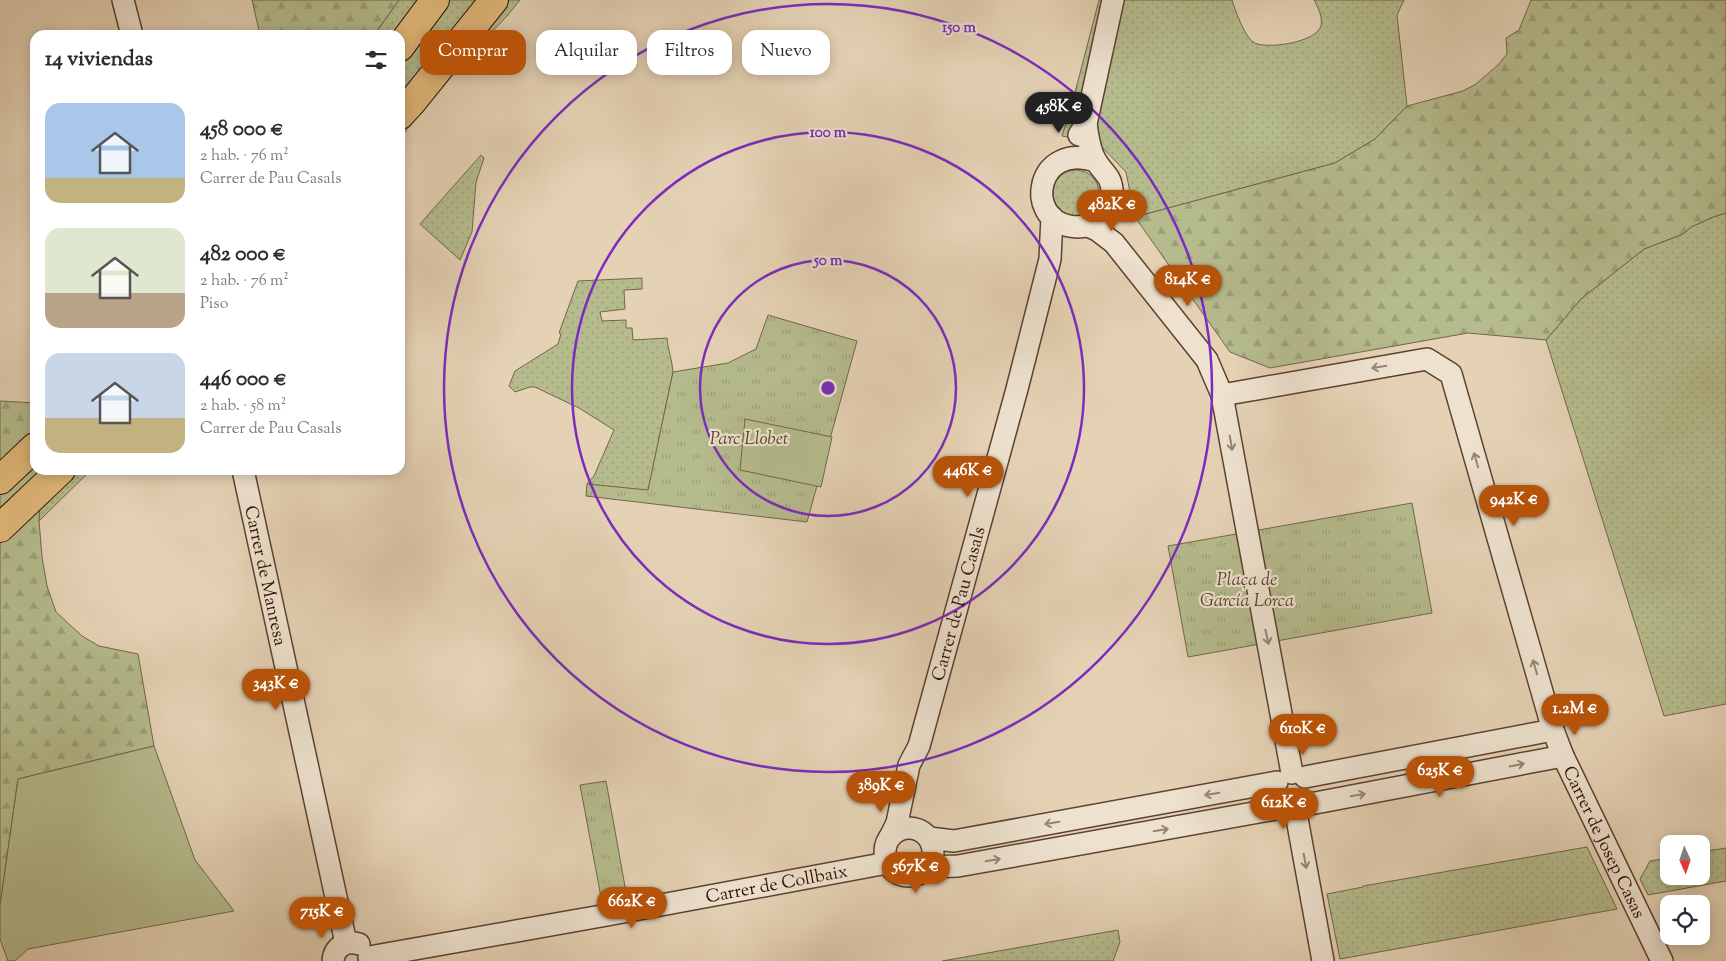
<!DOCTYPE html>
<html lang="es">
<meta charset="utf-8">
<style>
body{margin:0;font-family:"Sorts Mill Goudy",serif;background:#f2f2f3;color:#2b2b33;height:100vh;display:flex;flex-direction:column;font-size:19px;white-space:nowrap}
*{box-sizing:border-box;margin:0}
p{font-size:16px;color:#7c7c81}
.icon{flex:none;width:28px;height:28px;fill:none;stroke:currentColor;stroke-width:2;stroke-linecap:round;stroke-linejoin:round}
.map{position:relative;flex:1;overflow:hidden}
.panel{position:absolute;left:30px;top:30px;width:375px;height:445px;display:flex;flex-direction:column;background:#fff;border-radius:15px;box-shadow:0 2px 12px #0003}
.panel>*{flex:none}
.banner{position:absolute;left:420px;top:30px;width:475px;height:45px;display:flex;gap:10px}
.needle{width:32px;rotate:177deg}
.fabs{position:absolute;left:1660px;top:835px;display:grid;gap:10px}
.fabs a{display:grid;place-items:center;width:50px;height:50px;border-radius:10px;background:#fff;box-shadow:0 2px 12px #0003;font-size:25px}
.price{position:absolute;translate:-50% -42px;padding:0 11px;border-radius:18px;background:#b45309;color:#fff;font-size:16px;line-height:32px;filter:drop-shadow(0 1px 2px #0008)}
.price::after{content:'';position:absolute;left:50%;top:30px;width:15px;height:11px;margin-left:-8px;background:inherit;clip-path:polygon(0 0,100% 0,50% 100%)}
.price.on{background:#222;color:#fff}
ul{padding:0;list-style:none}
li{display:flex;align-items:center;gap:15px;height:125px;padding:0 15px}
li span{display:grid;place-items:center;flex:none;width:140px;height:100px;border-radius:15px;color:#555}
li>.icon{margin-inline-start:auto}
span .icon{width:60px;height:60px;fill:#fffc;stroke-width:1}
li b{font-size:21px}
h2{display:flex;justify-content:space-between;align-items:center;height:60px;padding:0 15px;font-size:21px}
.pill{padding:0 18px;border-radius:15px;background:#fff;box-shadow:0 2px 12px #0003;font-size:18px;line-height:45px}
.pill.on{background:#b45309;color:#fff}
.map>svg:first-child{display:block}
.grass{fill:url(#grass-dots);stroke:#726648}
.forest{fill:url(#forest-firs);stroke:#726648}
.park{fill:url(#park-tufts);stroke:#726648}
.garden{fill:#b5bb8d;stroke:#726648}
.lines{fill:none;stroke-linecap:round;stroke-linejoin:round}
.tertiary-casing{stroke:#5c4130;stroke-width:24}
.motorway-casing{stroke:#2f1103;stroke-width:30}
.tertiary{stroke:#eee2cf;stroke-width:21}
.motorway{stroke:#e2b97a;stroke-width:28}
.oneway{stroke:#988473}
.ring{fill:none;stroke:#7b2cbf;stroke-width:2.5}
.labels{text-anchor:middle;stroke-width:4.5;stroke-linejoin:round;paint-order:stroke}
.park-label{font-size:18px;font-style:italic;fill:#57442c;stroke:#eee2cf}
.street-label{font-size:18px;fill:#2f1103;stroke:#eee2cf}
.centre{fill:#7b2cbf;stroke:#eee2cf;stroke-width:2.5}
.ring-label{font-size:15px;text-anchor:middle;font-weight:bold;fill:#7b2cbf;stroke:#eee2cf;stroke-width:4.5;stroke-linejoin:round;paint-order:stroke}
</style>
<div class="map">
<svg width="1726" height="961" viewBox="0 0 1726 961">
<defs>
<pattern id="grass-dots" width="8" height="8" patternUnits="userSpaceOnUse" patternTransform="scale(1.25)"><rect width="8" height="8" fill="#b5bb8d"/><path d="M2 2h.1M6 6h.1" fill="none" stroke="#9ca078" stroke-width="1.8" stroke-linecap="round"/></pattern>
<pattern id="forest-firs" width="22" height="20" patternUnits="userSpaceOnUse" patternTransform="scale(1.25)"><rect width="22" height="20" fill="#b5bb8d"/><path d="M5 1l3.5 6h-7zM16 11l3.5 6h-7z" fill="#9ca078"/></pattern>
<pattern id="park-tufts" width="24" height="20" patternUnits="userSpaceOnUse" patternTransform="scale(1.25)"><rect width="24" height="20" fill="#b5bb8d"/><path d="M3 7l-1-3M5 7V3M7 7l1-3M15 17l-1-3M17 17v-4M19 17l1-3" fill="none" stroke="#9ca078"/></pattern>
</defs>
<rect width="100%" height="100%" fill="#e5d2b5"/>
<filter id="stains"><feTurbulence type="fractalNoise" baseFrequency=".004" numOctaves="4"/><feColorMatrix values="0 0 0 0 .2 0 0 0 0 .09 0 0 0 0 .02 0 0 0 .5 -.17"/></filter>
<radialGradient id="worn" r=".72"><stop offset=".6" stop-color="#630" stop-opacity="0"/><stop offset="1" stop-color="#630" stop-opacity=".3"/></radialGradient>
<g class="grass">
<path d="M399,0H520L507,16L460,65L400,138V35H374Z"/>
<path d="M1099,0H1232C1235,10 1244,35 1253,42C1264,50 1316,43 1321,26C1323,18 1318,7 1314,0H1404L1397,15L1407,106L1375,139L1335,163L1135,217L1126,172L1102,147L1084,140L1062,136L1071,108Z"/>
<path d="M481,155L484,158L476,182L472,232L460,260L420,224Z"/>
<circle cx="1076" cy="193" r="23"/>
<path d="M1726,213V704L1664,716L1546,340L1581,299L1644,249L1683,234L1691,227L1713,217Z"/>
<path d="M642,278V289L624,290L625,309L600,312L602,321L626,320V328H632L633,340L667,338C668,351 672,359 673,372L648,491L587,484L594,476L614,430L579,408L535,387H530L515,392L509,386L515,371L558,344L561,334L559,333L578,281Z"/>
<path d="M41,470H91L39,521Z"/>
<path d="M1587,847L1617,909L1340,959L1327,894L1363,887V886Z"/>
<path d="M1726,848V881L1648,895L1640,879L1650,861L1669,858V876H1701V852Z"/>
<path d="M1118,930L1120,942L1113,961H942Z"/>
</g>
<g class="forest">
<path d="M252,0H399L374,35H260Z"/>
<path d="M1531,0H1726V213L1713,217L1691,227L1683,234L1644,249L1581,299L1546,340L1468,333L1270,368L1230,352L1135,217L1335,163L1375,139L1407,106L1463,91L1476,84L1498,65L1507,54L1506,38L1519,30Z"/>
<path d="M0,401L35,403V470H41L39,521L42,557L47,586L56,612L82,636L99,646L138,654L154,746L18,779L0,906Z"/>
</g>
<g class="park">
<path d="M768,315L857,341L807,522L586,496L587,484L648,490L673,372L728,363L756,349Z"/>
<path d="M1412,503L1432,613L1188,657L1168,546Z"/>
<path d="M606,781L626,892L601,897L580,785Z"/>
</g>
<g class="garden">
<path d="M745,419L832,437L821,487L740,470Z"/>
<path d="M154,746L195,860L234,911L28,949L15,961H8L0,939V906L18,779Z"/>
</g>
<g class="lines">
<g class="tertiary-casing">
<g id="tertiary">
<path d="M123,0L132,35"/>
<path d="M1086,124C1088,136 1089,150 1096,161C1102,172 1111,175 1112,190C1113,203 1106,216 1095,222C1087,227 1079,228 1069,226C1024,218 1036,141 1096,161"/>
<path d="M1079,135L1086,124L1113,0"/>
<path d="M1088,226L1097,230L1114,243L1207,360L1222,395L1292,773"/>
<path id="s1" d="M1222,395L1427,359L1451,374L1553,730L1563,756L1662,961"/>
<path id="s2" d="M243,470L346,943"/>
<path d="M1305,777L1553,730"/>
<path d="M1310,804L1563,756"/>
<path d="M1296,813L1323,961"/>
<circle cx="909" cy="852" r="24"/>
<path id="s3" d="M890,837L897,823L909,765L919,746L1017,389L1050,259L1052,217"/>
<path d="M929,838L954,841L1277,782"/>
<path d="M928,867L958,866L1281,808"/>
<path id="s4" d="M369,957L607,915L887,863"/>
<path d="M333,961C334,947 346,940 359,944"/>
</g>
</g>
<g class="motorway-casing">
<g id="motorway">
<path d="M400,47L435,0"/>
<path d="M400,115L412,102L494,0"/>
<path d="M0,480L35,447"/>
<path d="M0,528L61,470"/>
</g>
</g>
<use href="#tertiary" class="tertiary"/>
<use href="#motorway" class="motorway"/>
</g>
<defs><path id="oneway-shaft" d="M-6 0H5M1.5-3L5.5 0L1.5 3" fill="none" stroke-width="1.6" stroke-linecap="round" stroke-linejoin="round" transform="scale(1.25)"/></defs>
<g class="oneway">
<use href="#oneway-shaft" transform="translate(1379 367) rotate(170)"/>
<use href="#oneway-shaft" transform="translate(1231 443) rotate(80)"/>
<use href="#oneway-shaft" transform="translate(1476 460) rotate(-106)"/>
<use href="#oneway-shaft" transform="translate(1267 637) rotate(77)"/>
<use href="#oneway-shaft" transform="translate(1535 667) rotate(-106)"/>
<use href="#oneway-shaft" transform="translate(1517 765) rotate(-12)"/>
<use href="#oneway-shaft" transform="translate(1212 794) rotate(170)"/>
<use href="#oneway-shaft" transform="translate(1358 795) rotate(-10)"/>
<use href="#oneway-shaft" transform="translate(1052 823) rotate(170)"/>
<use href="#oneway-shaft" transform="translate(1161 830) rotate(-10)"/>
<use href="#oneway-shaft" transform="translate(993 860) rotate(-10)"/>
<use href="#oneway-shaft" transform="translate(1305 861) rotate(80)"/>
</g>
<g class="ring">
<circle cx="828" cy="388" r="128"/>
<circle cx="828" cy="388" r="256"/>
<circle cx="828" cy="388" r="384"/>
</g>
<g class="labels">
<g class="park-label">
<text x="749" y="444">Parc Llobet</text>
<text x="1247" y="585">Plaça de<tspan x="1247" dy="21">García Lorca</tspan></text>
</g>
<g class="street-label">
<text dy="6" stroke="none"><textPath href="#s2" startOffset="108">Carrer de Manresa</textPath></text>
<text dy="6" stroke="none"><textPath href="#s3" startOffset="244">Carrer de Pau Casals</textPath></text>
<text dy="6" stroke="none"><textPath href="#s1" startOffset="730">Carrer de Josep Casas</textPath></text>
<text dy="6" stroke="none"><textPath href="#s4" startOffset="414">Carrer de Collbaix</textPath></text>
</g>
</g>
<circle cx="828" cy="388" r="8" class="centre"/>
<g class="ring-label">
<text x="959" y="32">150 m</text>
<text x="828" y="137">100 m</text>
<text x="828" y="265">50 m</text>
</g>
<rect width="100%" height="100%" filter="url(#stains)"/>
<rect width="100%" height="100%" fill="url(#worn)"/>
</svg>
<div class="fabs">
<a><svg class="needle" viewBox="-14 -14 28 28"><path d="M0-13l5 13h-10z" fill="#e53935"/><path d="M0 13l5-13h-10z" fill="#7c7c81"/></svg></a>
<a><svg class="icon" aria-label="locate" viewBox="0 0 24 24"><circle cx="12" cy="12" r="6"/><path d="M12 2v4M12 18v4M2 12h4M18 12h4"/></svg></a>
</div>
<b class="price on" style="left:1059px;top:134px">458K €</b>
<b class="price" style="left:1112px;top:232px">482K €</b>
<b class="price" style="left:1188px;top:307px">814K €</b>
<b class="price" style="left:968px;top:498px">446K €</b>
<b class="price" style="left:1514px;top:527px">942K €</b>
<b class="price" style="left:276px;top:711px">343K €</b>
<b class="price" style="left:1575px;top:736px">1.2M €</b>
<b class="price" style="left:1303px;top:756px">610K €</b>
<b class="price" style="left:1440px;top:798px">625K €</b>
<b class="price" style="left:881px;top:813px">389K €</b>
<b class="price" style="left:1284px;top:830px">612K €</b>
<b class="price" style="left:916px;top:894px">567K €</b>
<b class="price" style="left:632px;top:929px">662K €</b>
<b class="price" style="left:322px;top:939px">715K €</b>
<div class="banner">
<a class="pill on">Comprar</a>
<a class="pill">Alquilar</a>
<a class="pill">Filtros</a>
<a class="pill">Nuevo</a>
</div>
<section class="panel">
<h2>14 viviendas<svg class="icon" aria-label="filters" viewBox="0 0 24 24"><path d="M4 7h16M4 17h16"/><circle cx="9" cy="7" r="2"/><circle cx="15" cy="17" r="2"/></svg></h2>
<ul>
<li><span style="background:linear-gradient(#a9c7e8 75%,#c2b280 0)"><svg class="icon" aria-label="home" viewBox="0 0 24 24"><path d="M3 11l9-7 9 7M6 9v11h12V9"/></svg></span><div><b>458 000 €</b><p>2 hab. · 76 m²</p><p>Carrer de Pau Casals</p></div></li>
<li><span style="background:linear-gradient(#dfe7d0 65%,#b9a48a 0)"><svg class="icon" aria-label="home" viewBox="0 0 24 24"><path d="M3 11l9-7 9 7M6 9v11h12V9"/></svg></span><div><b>482 000 €</b><p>2 hab. · 76 m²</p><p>Piso</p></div></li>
<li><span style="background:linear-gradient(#c9d6e8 65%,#c2b280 0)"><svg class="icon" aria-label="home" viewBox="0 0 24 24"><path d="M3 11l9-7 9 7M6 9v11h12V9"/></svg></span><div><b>446 000 €</b><p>2 hab. · 58 m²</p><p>Carrer de Pau Casals</p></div></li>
</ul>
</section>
</div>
